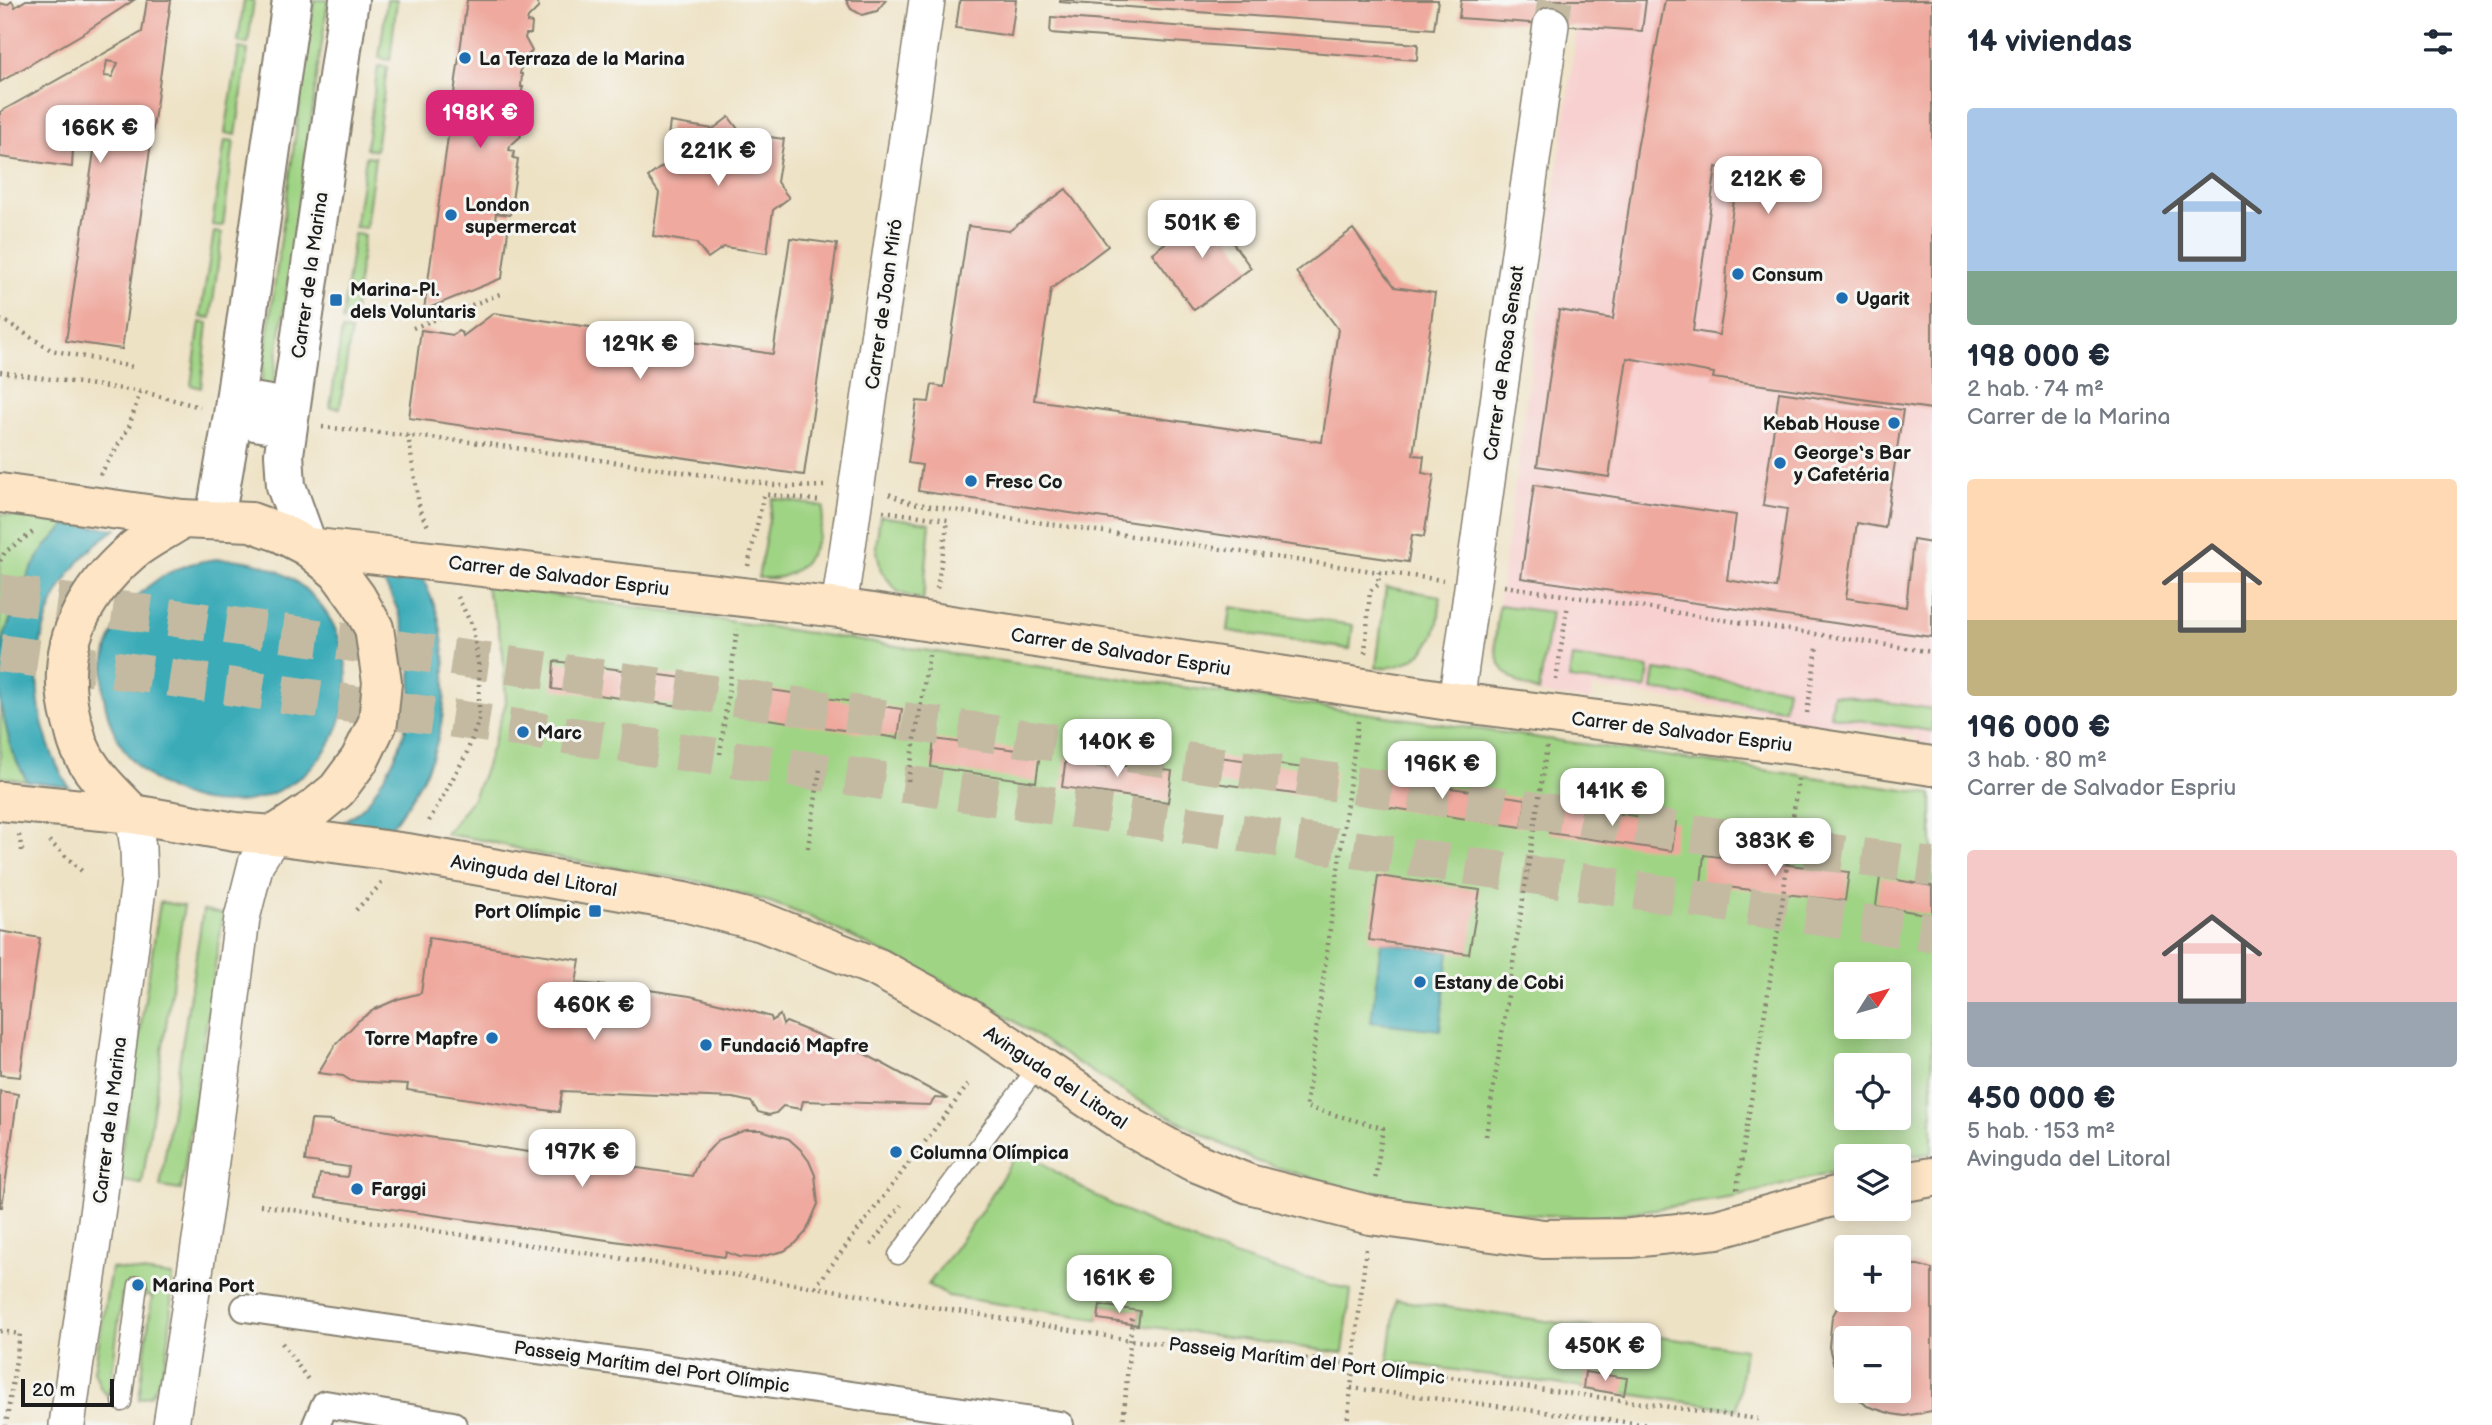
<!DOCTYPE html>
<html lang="es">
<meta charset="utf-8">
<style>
body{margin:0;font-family:"Balsamiq Sans",sans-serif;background:#f2f2f3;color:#1f2937;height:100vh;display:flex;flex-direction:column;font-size:26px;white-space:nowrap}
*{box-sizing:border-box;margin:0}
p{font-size:23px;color:#747a83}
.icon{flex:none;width:38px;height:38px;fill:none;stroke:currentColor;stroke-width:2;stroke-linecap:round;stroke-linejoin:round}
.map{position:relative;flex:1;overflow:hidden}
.drawer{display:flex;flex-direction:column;background:#fff;width:560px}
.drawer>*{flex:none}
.needle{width:46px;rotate:53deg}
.fabs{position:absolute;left:1834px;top:962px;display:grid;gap:14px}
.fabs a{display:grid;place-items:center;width:77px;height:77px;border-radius:7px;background:#fff;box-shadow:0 4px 18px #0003;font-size:35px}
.scale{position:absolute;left:21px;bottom:18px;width:93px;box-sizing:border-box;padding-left:7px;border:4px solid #1c1c1c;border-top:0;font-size:19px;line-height:24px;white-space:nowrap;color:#1c1c1c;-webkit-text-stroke:5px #f6f6f2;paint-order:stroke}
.price{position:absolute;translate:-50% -60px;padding:0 16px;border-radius:14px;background:#fff;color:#222;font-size:23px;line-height:46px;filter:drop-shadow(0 2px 4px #0008)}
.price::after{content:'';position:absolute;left:50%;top:42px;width:21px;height:16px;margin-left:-10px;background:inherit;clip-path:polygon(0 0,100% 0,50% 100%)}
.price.selected{background:#db2777;color:#fff}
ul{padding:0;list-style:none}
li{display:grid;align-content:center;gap:14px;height:371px;padding:0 35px}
li span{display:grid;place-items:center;height:217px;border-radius:7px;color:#555}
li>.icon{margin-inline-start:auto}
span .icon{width:126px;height:126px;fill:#fffc;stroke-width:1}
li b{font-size:30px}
h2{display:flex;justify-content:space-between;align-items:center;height:84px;padding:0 35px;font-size:30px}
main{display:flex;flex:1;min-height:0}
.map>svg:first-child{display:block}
.built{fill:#f7d0cf}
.green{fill:#a0d485;stroke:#5e7850;stroke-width:2;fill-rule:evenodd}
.water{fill:#3babb8;stroke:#2c646a;stroke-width:2}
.building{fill:#efa99e;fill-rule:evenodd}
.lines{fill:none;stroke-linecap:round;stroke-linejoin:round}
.minor-tunnel{stroke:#c4baa2;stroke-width:35;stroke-dasharray:35 18;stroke-linecap:butt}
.trunk-tunnel{stroke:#c4baa2;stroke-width:38;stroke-dasharray:38 19;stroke-linecap:butt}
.service-casing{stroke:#857f70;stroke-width:21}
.pedestrian-casing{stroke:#857f70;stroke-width:30}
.minor-casing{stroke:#857f70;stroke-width:38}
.tertiary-casing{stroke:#857f70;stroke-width:42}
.secondary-casing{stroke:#857f70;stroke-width:42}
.path{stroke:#857f70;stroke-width:4.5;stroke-dasharray:2 5;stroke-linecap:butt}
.service{stroke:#fff;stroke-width:18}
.pedestrian{stroke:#fff;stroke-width:26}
.minor{stroke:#fff;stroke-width:35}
.tertiary{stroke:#fff;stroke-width:38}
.secondary{stroke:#fde5c5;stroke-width:38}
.poi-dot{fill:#1f6fb2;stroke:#f6f6f2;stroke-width:2.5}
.labels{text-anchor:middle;stroke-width:6;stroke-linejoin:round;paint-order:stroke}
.poi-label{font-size:19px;font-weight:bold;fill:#1c1c1c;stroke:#f6f6f2;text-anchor:start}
.street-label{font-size:19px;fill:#1c1c1c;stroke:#f6f6f2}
</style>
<main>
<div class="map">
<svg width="1932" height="1425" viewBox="0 0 1932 1425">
<rect width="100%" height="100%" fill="#f6f6f2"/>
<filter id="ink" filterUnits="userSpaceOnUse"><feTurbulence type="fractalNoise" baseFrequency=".0143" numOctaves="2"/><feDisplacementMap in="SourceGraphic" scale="14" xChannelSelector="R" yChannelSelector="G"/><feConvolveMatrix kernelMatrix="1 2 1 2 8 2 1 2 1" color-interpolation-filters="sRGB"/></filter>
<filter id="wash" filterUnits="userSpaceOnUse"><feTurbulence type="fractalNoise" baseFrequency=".00686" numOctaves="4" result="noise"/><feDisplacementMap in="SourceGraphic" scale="28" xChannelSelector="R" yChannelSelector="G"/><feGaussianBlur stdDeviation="1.57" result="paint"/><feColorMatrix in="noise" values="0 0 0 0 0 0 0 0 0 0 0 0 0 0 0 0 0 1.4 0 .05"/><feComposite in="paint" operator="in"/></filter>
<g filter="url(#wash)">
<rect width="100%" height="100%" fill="#eee2c4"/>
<path class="built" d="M1581,0H1932V749L1914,746L1916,736L1830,723L1828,734L1782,728L1783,716L1592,687L1590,701L1536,693L1517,684L1498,664L1493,646Z"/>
<g class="green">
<path d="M244,0H254L248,44L238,42Z"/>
<path d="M314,0H328L271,399L259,397Z"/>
<path d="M387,0H397L390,60L379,58Z"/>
<path d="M239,48L248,50L236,135L225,133Z"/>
<path d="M378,66L387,67L376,150L366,149Z"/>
<path d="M225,140L234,141L223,226L212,225Z"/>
<path d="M366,156L375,157L366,228L355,227Z"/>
<path d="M214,232L222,233L211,318L200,317Z"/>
<path d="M354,234L364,235L353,323L342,321Z"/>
<path d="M200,322L208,323L201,388L191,385Z"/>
<path d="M342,330L351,331L340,408L330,407Z"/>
<path d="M773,498L824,507C821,536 812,569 780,577C773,579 765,578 758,578Z"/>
<path d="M0,514L67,524C28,564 6,611 0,667Z"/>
<path d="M880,516L930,523L923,601L898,592L881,571L876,546Z"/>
<path d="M485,585L930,651L1932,794V1153L1899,1158L1846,1157V1169L1735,1197L1594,1218L1475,1211L1351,1189L1255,1161L1139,1101L1068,1057L987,1003L815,919L770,902L700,882L547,856L488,841L446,834L473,798L485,769L506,702L503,652L496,619ZM1846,975H1899V1027H1846ZM1846,1066H1899V1118H1846Z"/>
<path d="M1386,587L1441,596C1439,606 1440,619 1436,629C1428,656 1402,669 1376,668Z"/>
<path d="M1499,605L1551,612L1539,692C1489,674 1493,651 1499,605Z"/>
<path d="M1231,607L1353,625L1350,649L1228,631Z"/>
<path d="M1572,657L1649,668L1646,689L1569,679Z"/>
<path d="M1655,670L1787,688L1784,709L1652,690Z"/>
<path d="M1833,694L1932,709V731L1830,716Z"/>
<path d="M0,703L12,752L27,781L0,777Z"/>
<path d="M160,902L184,906L142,1184L117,1180Z"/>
<path d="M203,910L223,914L181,1190L160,1187Z"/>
<path d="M1021,1147C1119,1222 1233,1260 1351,1290L1343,1353L1138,1325L1140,1311L1101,1305L1098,1319L948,1296L928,1285L979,1215Z"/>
<path d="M111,1268L172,1276C170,1316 173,1360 151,1395L139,1399L152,1296L122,1294L109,1397L101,1389L94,1371Z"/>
<path d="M1396,1300L1745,1349L1737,1409L1388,1361Z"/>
</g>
<g class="water">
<path d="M67,524L116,529C108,535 98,541 91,549C26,611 22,713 69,787L27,781L12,752L0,702V667L4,636L29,573L45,547Z"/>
<circle cx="225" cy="681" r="122"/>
<path d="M374,568L422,576C427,589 434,602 438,616C448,658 448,708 435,749C426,779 405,808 387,833L340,824C347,819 355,815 361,809C369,802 375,792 380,783C425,717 420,631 374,568Z"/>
<path d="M1381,942L1449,952L1440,1030L1371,1022Z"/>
</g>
<g id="blocks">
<g class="building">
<path d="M26,0H134L82,34L0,82V3L7,5L12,1L15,7Z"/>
<path d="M147,0H171L122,349L66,341L94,151L73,148L72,167L0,157V112L142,32ZM107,61L118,63L112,77L104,76Z"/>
<path d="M467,0H535L539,7L528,18L527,22L532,23L531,34H526L525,38L532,51L522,62L520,74H522L521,87H523L513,122L521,136L510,146L509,150L514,151L513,158L518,159L510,215L496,213L495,220L509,223L502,278L424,310Z"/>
<path d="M846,0H886L877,11L862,15L851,9Z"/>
<path d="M960,0H1016L1011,36L956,28Z"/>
<path d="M1060,0H1438L1434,29L1060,2Z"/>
<path d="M1461,0H1646L1642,31L1459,18Z"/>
<path d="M1665,0H1932V409L1713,378L1714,373L1627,358L1609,477L1537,466L1559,310L1613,319L1637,149ZM1716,167L1738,172L1729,235L1725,298L1719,335L1693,331Z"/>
<path d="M1051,17L1418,44L1417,60L1050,33Z"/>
<path d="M729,117L741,133L784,139L777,182L789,198L773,210L767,253L724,247L708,258L696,243L653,236L659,193L648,177L664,165L670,122L713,129Z"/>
<path d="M1066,189L1108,246L1051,289L1034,400L1322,442L1338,329L1296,272L1353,229L1395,287L1435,293L1413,455L1424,456L1422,473L1434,475L1424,537L1412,535L1408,562L918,491L922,465L908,463L917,401L929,402L932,385L944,387L968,226L1009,231Z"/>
<path d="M1209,210L1251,268L1194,310L1152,253Z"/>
<path d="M790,238L837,244L804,475L409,418L421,330L453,335L458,331L462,333L463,336L494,313L773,354Z"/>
<path d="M1779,392L1903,410L1885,528L1857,523L1846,598L1906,607L1913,540L1932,543V637L1521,578L1534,485L1736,515L1727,580L1776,588L1787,509L1763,505Z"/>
<path d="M554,661L714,682L711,710L552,689Z"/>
<path d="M744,686L902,709L898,738L740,715Z"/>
<path d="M934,739L1040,753L1036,782L931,767Z"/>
<path d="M1211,756L1335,772L1331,799L1208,782Z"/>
<path d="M1066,757L1172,771L1168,802L1062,787Z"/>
<path d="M1362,775L1526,799L1522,827L1358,803Z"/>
<path d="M1553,804L1676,822L1672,851L1549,833Z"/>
<path d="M1704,855L1849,872L1845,901L1701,884Z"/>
<path d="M1378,876L1480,890L1469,954L1369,940Z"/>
<path d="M1880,877L1932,886V915L1876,906Z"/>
<path d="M0,931L40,938L20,1077L0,1075Z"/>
<path d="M429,938L580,960L576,983L635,988L690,996L751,1011L771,1017L772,1021L780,1015L783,1025L786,1022L863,1053L948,1099L935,1098L930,1105L803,1101L801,1109L783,1106L776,1113L769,1115L758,1112L751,1102L733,1098L562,1091L559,1112L407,1090L408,1084L351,1081L343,1076L318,1073L335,1045L358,1021L375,1009L398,999L421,993Z"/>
<path d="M0,1091L18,1094L2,1207H0Z"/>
<path d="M311,1120L333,1121V1123L692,1176L698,1162L718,1140L746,1130H761L789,1139L800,1149L809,1161L815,1175L818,1204L806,1232L796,1243L784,1251L755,1258L740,1257L726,1252L725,1257L316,1198L320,1174L347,1177L349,1167L305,1161Z"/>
<path d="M1899,1265H1918L1932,1269V1411L1905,1416L1892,1414L1867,1406L1850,1391H1899V1339H1846V1388L1833,1363L1829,1347L1832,1317L1846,1292V1300H1899Z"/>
<path d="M1100,1305L1140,1311L1138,1325L1098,1319Z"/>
<path d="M1585,1372L1627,1378L1624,1395L1583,1388Z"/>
</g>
</g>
</g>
<g filter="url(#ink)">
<use href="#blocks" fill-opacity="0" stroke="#857f70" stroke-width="2"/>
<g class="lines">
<path class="minor-tunnel" d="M1551,25L1555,0"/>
<g class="trunk-tunnel">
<path d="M0,593L1932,867"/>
<path d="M0,653L1932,933"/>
</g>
<g class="service-casing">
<g id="service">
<path d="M898,1255L1039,1065"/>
<path d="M122,1402L138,1285"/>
</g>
</g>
<g class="pedestrian-casing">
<g id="pedestrian">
<path d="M259,397L271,399L266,429L254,427Z"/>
<path d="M245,1308L1060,1425"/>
<path d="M316,1425L325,1404L453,1425"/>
</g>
</g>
<g class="minor-casing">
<g id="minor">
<path d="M839,608L927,0"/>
<path d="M1456,702L1551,25"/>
<path d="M67,1425L100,1193L139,880L138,848L133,814"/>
<path d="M171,1425L205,1208L242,918L256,863L274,835"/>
</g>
</g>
<g class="tertiary-casing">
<g id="tertiary">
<path d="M215,519L233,415L292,0"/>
<path d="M308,547L286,486L284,454L349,0"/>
</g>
</g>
<g class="secondary-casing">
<g id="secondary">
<path d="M0,493L182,519L251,522L281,533L308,547L338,572L357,598L374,628L382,682L378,722L360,759L337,790L315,808L274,835"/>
<path d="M308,547L839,608L1456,702L1795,745L1932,766"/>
<path d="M0,801L133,814L235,832L274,835L407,853L684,902L762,922L878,968L969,1018L1132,1128L1192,1161L1249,1184L1370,1215L1543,1239L1631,1238L1717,1229L1846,1193"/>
<path d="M133,814C114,794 91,774 80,748C76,740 75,730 72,722C53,652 79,597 132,551C147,539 166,530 182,519"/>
<path d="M1899,1183L1932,1177"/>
</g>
</g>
<g class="path">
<path d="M0,320L5,321L51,350L133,367"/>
<path d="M413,328L500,294"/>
<path d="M0,372L144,392L200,407"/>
<path d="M322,427L480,443L789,487L824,486"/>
<path d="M408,435L420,511L428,526"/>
<path d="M100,475L129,427L140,392"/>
<path d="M889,494L907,502L967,512L1379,572L1443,580"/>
<path d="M883,511L948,520L937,589"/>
<path d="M0,561L5,552L33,532"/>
<path d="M748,566L764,494L821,501"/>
<path d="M1504,586L1932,652"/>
<path d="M1365,653L1370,591L1378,585L1379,572"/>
<path d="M1556,680L1568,604"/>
<path d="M1807,713L1817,648"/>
<path d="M1358,721L1306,1107L1383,1128L1375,1181"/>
<path d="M720,754L737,629"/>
<path d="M908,781L929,655"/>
<path d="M429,821L466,755L479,719V669L473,628L458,597"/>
<path d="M19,835L23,855"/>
<path d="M49,841L85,874"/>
<path d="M808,848L820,769"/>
<path d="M356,910L382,883"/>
<path d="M1486,1136L1547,746"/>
<path d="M1737,1189L1782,904L1798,779"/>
<path d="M260,1205L815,1287L1130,1340L1355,1364L1758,1419"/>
<path d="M871,1245L901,1205"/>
<path d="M815,1287L968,1085"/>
<path d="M0,1331L20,1334L6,1425"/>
<path d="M282,1343L309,1381"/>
<path d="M1351,1388L1649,1425"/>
<path d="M1123,1425L1132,1317"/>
<path d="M1347,1425L1366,1248"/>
</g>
<use href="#service" class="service"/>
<use href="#pedestrian" class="pedestrian"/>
<use href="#minor" class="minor"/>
<use href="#tertiary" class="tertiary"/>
<use href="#secondary" class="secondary"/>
</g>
</g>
<g class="poi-dot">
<circle cx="465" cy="58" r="7"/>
<circle cx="451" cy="215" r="7"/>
<circle cx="1738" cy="274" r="7"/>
<circle cx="1842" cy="298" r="7"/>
<rect x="329" y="293" width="14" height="14" rx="3.5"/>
<circle cx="1894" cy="423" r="7"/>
<circle cx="1780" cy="463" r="7"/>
<circle cx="971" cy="481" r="7"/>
<circle cx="523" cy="732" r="7"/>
<rect x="588" y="904" width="14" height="14" rx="3.5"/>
<circle cx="1420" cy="982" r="7"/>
<circle cx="492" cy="1038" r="7"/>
<circle cx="706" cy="1045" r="7"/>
<circle cx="896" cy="1152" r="7"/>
<circle cx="357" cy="1189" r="7"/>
<circle cx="138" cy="1285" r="7"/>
</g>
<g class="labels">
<g class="poi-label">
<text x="479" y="65">La Terraza de la Marina</text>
<text x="465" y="211">London<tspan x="465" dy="22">supermercat</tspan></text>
<text x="1752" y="281">Consum</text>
<text x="350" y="296">Marina-Pl.<tspan x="350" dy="22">dels Voluntaris</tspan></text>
<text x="1856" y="305">Ugarit</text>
<text x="1880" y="430" text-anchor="end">Kebab House</text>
<text x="1794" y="459">George‘s Bar<tspan x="1794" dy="22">y Cafetéria</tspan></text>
<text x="985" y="488">Fresc Co</text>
<text x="537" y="739">Marc</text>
<text x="581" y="918" text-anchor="end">Port Olímpic</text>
<text x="1434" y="989">Estany de Cobi</text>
<text x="478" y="1045" text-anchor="end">Torre Mapfre</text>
<text x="720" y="1052">Fundació Mapfre</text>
<text x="910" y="1159">Columna Olímpica</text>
<text x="371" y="1196">Farggi</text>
<text x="152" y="1292">Marina Port</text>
</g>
<g class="street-label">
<text transform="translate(309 275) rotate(-82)" y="7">Carrer de la Marina</text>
<text transform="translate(883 304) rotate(-82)" y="7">Carrer de Joan Miró</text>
<text transform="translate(1503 363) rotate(-82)" y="7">Carrer de Rosa Sensat</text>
<text transform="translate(559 575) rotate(7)" y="7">Carrer de Salvador Espriu</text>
<text transform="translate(1121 651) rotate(9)" y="7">Carrer de Salvador Espriu</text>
<text transform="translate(1682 731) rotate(7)" y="7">Carrer de Salvador Espriu</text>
<text transform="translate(534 875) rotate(10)" y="7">Avinguda del Litoral</text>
<text transform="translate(1056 1077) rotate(34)" y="7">Avinguda del Litoral</text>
<text transform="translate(109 1120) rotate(-83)" y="7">Carrer de la Marina</text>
<text transform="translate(1307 1360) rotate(7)" y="7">Passeig Marítim del Port Olímpic</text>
<text transform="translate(652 1366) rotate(8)" y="7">Passeig Marítim del Port Olímpic</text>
</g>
</g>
</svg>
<div class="fabs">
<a><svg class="needle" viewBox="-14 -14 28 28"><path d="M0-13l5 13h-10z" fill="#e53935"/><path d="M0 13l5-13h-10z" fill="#747a83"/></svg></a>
<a><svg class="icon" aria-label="locate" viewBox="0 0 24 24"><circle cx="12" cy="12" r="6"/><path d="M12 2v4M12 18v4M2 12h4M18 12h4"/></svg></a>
<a><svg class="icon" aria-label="layers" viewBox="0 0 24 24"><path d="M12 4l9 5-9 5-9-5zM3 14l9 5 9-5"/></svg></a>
<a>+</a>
<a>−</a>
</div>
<div class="scale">20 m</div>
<b class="price selected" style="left:480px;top:150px">198K €</b>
<b class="price" style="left:100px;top:165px">166K €</b>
<b class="price" style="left:718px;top:188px">221K €</b>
<b class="price" style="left:1768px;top:216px">212K €</b>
<b class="price" style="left:1202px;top:260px">501K €</b>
<b class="price" style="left:640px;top:381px">129K €</b>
<b class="price" style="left:1117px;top:779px">140K €</b>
<b class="price" style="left:1442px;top:801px">196K €</b>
<b class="price" style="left:1612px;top:828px">141K €</b>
<b class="price" style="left:1775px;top:878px">383K €</b>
<b class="price" style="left:594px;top:1042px">460K €</b>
<b class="price" style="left:582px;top:1189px">197K €</b>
<b class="price" style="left:1119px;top:1315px">161K €</b>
<b class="price" style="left:1605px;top:1383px">450K €</b>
</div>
<section class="drawer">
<h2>14 viviendas<svg class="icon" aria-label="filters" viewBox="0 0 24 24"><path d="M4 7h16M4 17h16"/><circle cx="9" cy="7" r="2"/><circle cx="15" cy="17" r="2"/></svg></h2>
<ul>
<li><span style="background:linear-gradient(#a9c7e8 75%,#7fa58c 0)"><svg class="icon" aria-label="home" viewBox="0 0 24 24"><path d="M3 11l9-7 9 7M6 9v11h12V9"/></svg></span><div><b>198 000 €</b><p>2 hab. · 74 m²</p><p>Carrer de la Marina</p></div></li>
<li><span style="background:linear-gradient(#ffd9b3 65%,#c2b280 0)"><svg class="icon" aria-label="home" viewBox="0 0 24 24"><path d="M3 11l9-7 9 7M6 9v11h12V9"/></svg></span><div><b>196 000 €</b><p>3 hab. · 80 m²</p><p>Carrer de Salvador Espriu</p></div></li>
<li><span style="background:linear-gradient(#f6c9c9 70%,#9aa5b1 0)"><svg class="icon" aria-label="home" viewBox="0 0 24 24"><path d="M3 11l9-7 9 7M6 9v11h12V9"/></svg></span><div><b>450 000 €</b><p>5 hab. · 153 m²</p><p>Avinguda del Litoral</p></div></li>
</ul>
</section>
</main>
